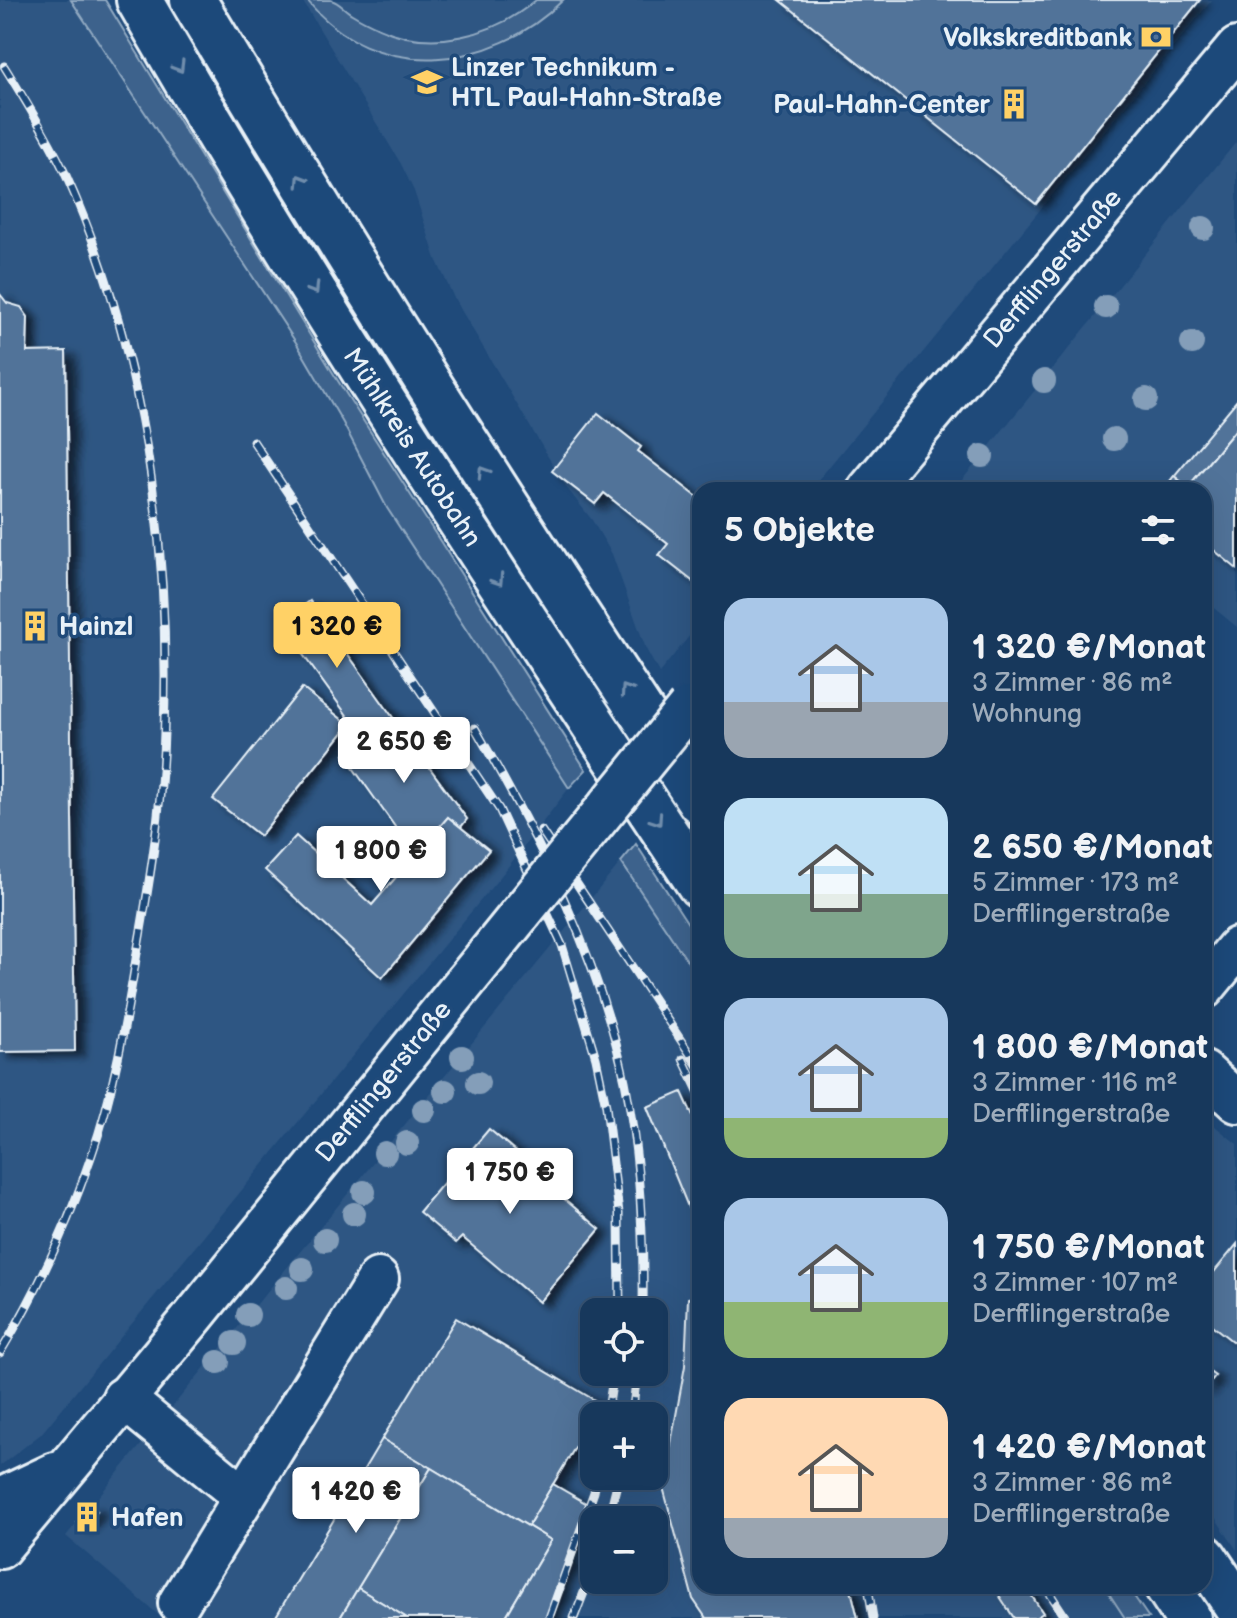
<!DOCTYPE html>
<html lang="de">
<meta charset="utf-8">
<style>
body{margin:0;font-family:"Balsamiq Sans",sans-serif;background:#244365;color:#f1f3f6;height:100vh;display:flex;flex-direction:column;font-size:30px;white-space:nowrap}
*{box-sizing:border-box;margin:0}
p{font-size:26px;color:#9eacbb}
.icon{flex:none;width:44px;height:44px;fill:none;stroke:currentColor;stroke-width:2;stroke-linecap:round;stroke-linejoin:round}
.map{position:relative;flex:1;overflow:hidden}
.drawer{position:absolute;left:692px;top:482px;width:520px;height:1112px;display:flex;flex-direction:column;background:#17385c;border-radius:24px;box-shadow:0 8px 32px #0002,0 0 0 2px #365272}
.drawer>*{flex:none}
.fabs{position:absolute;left:580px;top:1298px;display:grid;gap:16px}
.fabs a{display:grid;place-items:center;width:88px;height:88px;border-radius:16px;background:#17385c;box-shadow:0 8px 32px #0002,0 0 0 2px #365272;font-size:40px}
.price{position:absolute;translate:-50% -68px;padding:0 18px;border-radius:8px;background:#fff;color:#222;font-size:26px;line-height:52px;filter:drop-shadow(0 2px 4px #0008)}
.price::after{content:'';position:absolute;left:50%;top:48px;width:24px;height:18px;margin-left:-12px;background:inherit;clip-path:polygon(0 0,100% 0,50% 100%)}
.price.selected{background:#ffd166;color:#111}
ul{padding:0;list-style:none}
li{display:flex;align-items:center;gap:24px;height:200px;padding:0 32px}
li span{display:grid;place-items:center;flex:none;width:224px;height:160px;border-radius:24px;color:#555}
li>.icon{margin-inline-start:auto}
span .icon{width:96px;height:96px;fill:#fffc;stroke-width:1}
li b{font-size:34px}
h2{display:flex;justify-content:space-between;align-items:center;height:96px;padding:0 32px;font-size:34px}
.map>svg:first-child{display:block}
.built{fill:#2e5683;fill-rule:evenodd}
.green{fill:#3c628c;stroke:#92aac2;stroke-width:2}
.building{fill:#517399;stroke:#e8f1f8;stroke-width:2;filter:url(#shadow)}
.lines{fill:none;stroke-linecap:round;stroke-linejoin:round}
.minor-casing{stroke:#e8f1f8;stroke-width:46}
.highway-casing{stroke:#e8f1f8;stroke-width:50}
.minor{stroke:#1f4a7a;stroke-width:40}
.highway{stroke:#1f4a7a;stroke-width:44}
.rail-casing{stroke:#e8f1f8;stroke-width:9}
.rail{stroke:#1f4a7a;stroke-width:6;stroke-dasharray:18;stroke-linecap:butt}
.minor-bridge-casing{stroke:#e8f1f8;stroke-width:46;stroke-linecap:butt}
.minor-bridge{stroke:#1f4a7a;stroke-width:40}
.tree{fill:#849eb9}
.oneway{stroke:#6f8dac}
.labels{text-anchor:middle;stroke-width:7;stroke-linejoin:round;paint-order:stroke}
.poi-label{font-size:26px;font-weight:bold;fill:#e8f1f8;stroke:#1f4a7a;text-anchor:start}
.street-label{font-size:26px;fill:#e8f1f8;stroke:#1f4a7a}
</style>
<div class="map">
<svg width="1237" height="1618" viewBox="0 0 1237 1618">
<defs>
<filter id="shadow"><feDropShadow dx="9" dy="5" stdDeviation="4" flood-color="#0009"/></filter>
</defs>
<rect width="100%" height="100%" fill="#1f4a7a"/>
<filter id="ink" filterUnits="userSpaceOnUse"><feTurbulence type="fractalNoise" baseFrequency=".0125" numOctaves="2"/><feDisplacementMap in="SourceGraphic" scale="16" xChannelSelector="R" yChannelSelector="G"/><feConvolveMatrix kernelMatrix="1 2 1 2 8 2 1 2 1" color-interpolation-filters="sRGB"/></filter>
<g filter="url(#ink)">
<g class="built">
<path d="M0,0H71L297,344L427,572L569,788L504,872L41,1434L0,1466Z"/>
<path d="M302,0H1212L810,490H700V623L659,673L646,649L612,554L592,520L566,487L454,298L436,259L414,191L401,164Z"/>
<path d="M1237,141V627L1204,600V490H954Z"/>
<path d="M621,862L700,980V1586H1104L1125,1618H162L66,1536ZM594,1312H654V1372H594ZM594,1416H654V1476H594ZM594,1520H654V1580H594Z"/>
<path d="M1204,1117L1237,1144V1550L1204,1501Z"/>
</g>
<g class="green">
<path d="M71,0H105L338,381L586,770L569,788L387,508L343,423L297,344Z"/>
<path d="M307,0C314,0 324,0 331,0C339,2 345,10 352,14C360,19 370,24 379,28C431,52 494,36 536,0H563C492,72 374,84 307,0Z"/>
<path d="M636,844L700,942V980L621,862Z"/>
<path d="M1104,1586H1127L1149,1618H1125Z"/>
</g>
<g class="building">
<path d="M780,0H1200L1036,204Z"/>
<path d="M0,294L7,303L21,307L28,317L27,352L66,351L75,1051L0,1052Z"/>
<path d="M1237,400V428L1188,487L1174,476Z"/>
<path d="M598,413L641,447L638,451L700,499V587L659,555L668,544L604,493L595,504L552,471Z"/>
<path d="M1237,428V569L1204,542V490H1163L1174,476L1188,487Z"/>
<path d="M310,601L394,719L365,740L280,623Z"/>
<path d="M302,688L349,725L260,836L213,799Z"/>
<path d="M394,719L467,819L461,827L448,817L415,855L344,755Z"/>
<path d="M448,817L489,850L382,978L265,870L296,836L372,905Z"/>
<path d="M682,1092L700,1132V1236L647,1107Z"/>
<path d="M489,1129L527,1161L524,1165L600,1229L539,1302L462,1237L456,1243L419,1212Z"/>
<path d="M1237,1244V1345L1204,1319V1284Z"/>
<path d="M700,1295V1586H850L858,1618H706L693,1599L663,1487L685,1366L688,1298Z"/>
<path d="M456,1318L601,1404L528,1526L382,1439Z"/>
<path d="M1204,1368L1215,1376L1204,1390Z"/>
<path d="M382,1439L431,1468L340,1618H275Z"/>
<path d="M431,1468L551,1540L505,1618H407L358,1588Z"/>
<path d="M553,1484L594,1508L568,1557L573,1560L558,1586L563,1589L550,1612L553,1614L551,1618H505L551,1540L528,1526Z"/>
<path d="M91,1505L97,1511L83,1527L77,1522Z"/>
<path d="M993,1586H1025L1043,1613L1035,1618H1014Z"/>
<path d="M358,1588L407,1618H340Z"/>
</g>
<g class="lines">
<g class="minor-casing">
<g id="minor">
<path d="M868,490L1237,48"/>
<path d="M1204,988L1237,948"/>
<path d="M1204,1072L1237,1102"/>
<path d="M123,1398L244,1497"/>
<path d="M0,1499L55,1473"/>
<path d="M0,1548L194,1316L521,913"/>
<path d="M179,1603L378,1279"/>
</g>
</g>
<g class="highway-casing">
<g id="highway">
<path d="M139,0C313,303 507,594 700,885"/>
<path d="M193,0C355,272 525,538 700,801"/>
<path d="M1204,1557L1237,1606"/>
<path d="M1167,1586L1188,1618"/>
</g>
</g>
<use href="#minor" class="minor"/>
<use href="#highway" class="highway"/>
<g class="rail-casing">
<g id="rail">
<path d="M253,441L499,809L562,945L596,1058L606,1106L619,1213L620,1312"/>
<path d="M475,728C539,839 598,955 625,1081C640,1157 644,1235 643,1312"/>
<path d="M541,830L700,1069"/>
<path d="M683,1059L700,1095"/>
<path d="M0,1353C37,1292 68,1225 91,1157C114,1092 126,1021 137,953C150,880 162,806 164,732C171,543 143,344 64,171C47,135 25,100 4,66"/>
<path d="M607,1416L614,1372"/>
<path d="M632,1416L637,1372"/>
<path d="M608,1520L619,1476"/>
<path d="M868,1586L873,1618"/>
<path d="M1045,1586L1066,1618"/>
<path d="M549,1618L594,1492L597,1476"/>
<path d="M574,1618L594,1567"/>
</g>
</g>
<use href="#rail" class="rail"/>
<g class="minor-bridge-casing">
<path id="minor-bridge" d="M521,913L688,708"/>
</g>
<use href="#minor-bridge" class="minor-bridge"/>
</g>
<g class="tree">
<circle cx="1203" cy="228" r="12"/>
<circle cx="1106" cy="307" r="12"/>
<circle cx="1192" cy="343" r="12"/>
<circle cx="1044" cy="381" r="12"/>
<circle cx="1146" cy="399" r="12"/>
<circle cx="1114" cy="439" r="12"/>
<circle cx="982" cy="456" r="12"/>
<circle cx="462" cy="1057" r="12"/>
<circle cx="478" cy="1083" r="12"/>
<circle cx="445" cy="1091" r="12"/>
<circle cx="424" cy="1110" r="12"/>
<circle cx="407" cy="1143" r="12"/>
<circle cx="385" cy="1153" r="12"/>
<circle cx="364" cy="1192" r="12"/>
<circle cx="354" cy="1214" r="12"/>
<circle cx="325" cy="1240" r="12"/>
<circle cx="302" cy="1269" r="12"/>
<circle cx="286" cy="1288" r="12"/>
<circle cx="248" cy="1315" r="12"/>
<circle cx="234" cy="1343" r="12"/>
<circle cx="218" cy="1362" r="12"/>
</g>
<defs><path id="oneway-chevron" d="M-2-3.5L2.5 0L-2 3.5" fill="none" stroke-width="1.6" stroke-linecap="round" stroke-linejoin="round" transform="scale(2)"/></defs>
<g class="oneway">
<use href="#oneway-chevron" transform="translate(179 67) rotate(59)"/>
<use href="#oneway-chevron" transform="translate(301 180) rotate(-122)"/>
<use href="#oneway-chevron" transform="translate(314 289) rotate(58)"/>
<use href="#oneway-chevron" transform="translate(483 472) rotate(-123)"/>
<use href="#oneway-chevron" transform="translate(498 580) rotate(57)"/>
<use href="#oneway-chevron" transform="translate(626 690) rotate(-124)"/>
<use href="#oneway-chevron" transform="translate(657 820) rotate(56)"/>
</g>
</g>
<defs>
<g id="bank-bare" transform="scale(2.4)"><path d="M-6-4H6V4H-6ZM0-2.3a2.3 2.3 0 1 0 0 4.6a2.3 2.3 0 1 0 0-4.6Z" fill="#ffd166" stroke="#1f4a7a" stroke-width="2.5" paint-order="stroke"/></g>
<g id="school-bare" transform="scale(2.4)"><path d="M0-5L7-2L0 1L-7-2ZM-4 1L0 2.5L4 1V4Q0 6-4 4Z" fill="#ffd166" stroke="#1f4a7a" stroke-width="2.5" paint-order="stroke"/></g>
<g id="building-bare" transform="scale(2.4)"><path d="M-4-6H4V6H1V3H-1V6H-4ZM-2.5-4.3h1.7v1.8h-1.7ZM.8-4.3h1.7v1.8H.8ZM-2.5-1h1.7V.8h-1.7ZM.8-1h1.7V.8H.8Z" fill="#ffd166" stroke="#1f4a7a" stroke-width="2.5" paint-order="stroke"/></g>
</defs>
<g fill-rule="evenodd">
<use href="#bank-bare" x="1156" y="37"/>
<use href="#school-bare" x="427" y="82"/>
<use href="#building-bare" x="1014" y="104"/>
<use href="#building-bare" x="35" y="626"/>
<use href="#building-bare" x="87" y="1517"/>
</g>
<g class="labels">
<g class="poi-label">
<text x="1132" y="46" text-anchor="end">Volkskreditbank</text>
<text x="451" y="76">Linzer Technikum -<tspan x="451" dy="30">HTL Paul-Hahn-Straße</tspan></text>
<text x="990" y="113" text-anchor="end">Paul-Hahn-Center</text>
<text x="59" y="635">Hainzl</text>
<text x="111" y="1526">Hafen</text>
</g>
<g class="street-label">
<text transform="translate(1052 268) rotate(-50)" y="9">Derfflingerstraße</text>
<text transform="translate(413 447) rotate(57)" y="9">Mühlkreis Autobahn</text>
<text transform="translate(383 1081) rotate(-51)" y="9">Derfflingerstraße</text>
</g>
</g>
</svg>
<div class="fabs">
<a><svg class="icon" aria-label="locate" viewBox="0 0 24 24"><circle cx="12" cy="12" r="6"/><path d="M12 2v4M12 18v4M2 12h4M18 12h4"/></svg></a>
<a>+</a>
<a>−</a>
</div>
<b class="price selected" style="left:337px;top:670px">1 320 €</b>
<b class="price" style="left:404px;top:785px">2 650 €</b>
<b class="price" style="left:381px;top:894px">1 800 €</b>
<b class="price" style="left:510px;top:1216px">1 750 €</b>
<b class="price" style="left:356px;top:1535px">1 420 €</b>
<section class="drawer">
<h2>5 Objekte<svg class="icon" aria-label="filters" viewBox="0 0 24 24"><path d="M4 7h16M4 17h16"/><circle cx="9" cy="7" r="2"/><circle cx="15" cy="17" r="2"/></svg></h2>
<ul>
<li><span style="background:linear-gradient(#a9c7e8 65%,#9aa5b1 0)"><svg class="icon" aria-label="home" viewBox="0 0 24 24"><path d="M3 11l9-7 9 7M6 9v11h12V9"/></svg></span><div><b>1 320 €/Monat</b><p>3 Zimmer · 86 m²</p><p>Wohnung</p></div></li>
<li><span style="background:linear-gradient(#bfe0f5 60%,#7fa58c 0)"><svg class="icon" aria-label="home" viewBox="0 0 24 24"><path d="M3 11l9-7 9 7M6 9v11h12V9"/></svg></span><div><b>2 650 €/Monat</b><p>5 Zimmer · 173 m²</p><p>Derfflingerstraße</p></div></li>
<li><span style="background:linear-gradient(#a9c7e8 75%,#8fb573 0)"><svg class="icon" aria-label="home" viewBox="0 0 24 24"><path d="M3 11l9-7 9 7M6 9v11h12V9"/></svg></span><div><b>1 800 €/Monat</b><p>3 Zimmer · 116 m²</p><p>Derfflingerstraße</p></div></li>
<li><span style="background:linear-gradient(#a9c7e8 65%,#8fb573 0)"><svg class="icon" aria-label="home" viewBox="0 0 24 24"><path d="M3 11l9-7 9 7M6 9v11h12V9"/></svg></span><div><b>1 750 €/Monat</b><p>3 Zimmer · 107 m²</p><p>Derfflingerstraße</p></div></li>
<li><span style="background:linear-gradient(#ffd9b3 75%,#9aa5b1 0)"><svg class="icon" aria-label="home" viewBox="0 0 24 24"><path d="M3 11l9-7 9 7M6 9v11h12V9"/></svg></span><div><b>1 420 €/Monat</b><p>3 Zimmer · 86 m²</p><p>Derfflingerstraße</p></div></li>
</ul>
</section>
</div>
